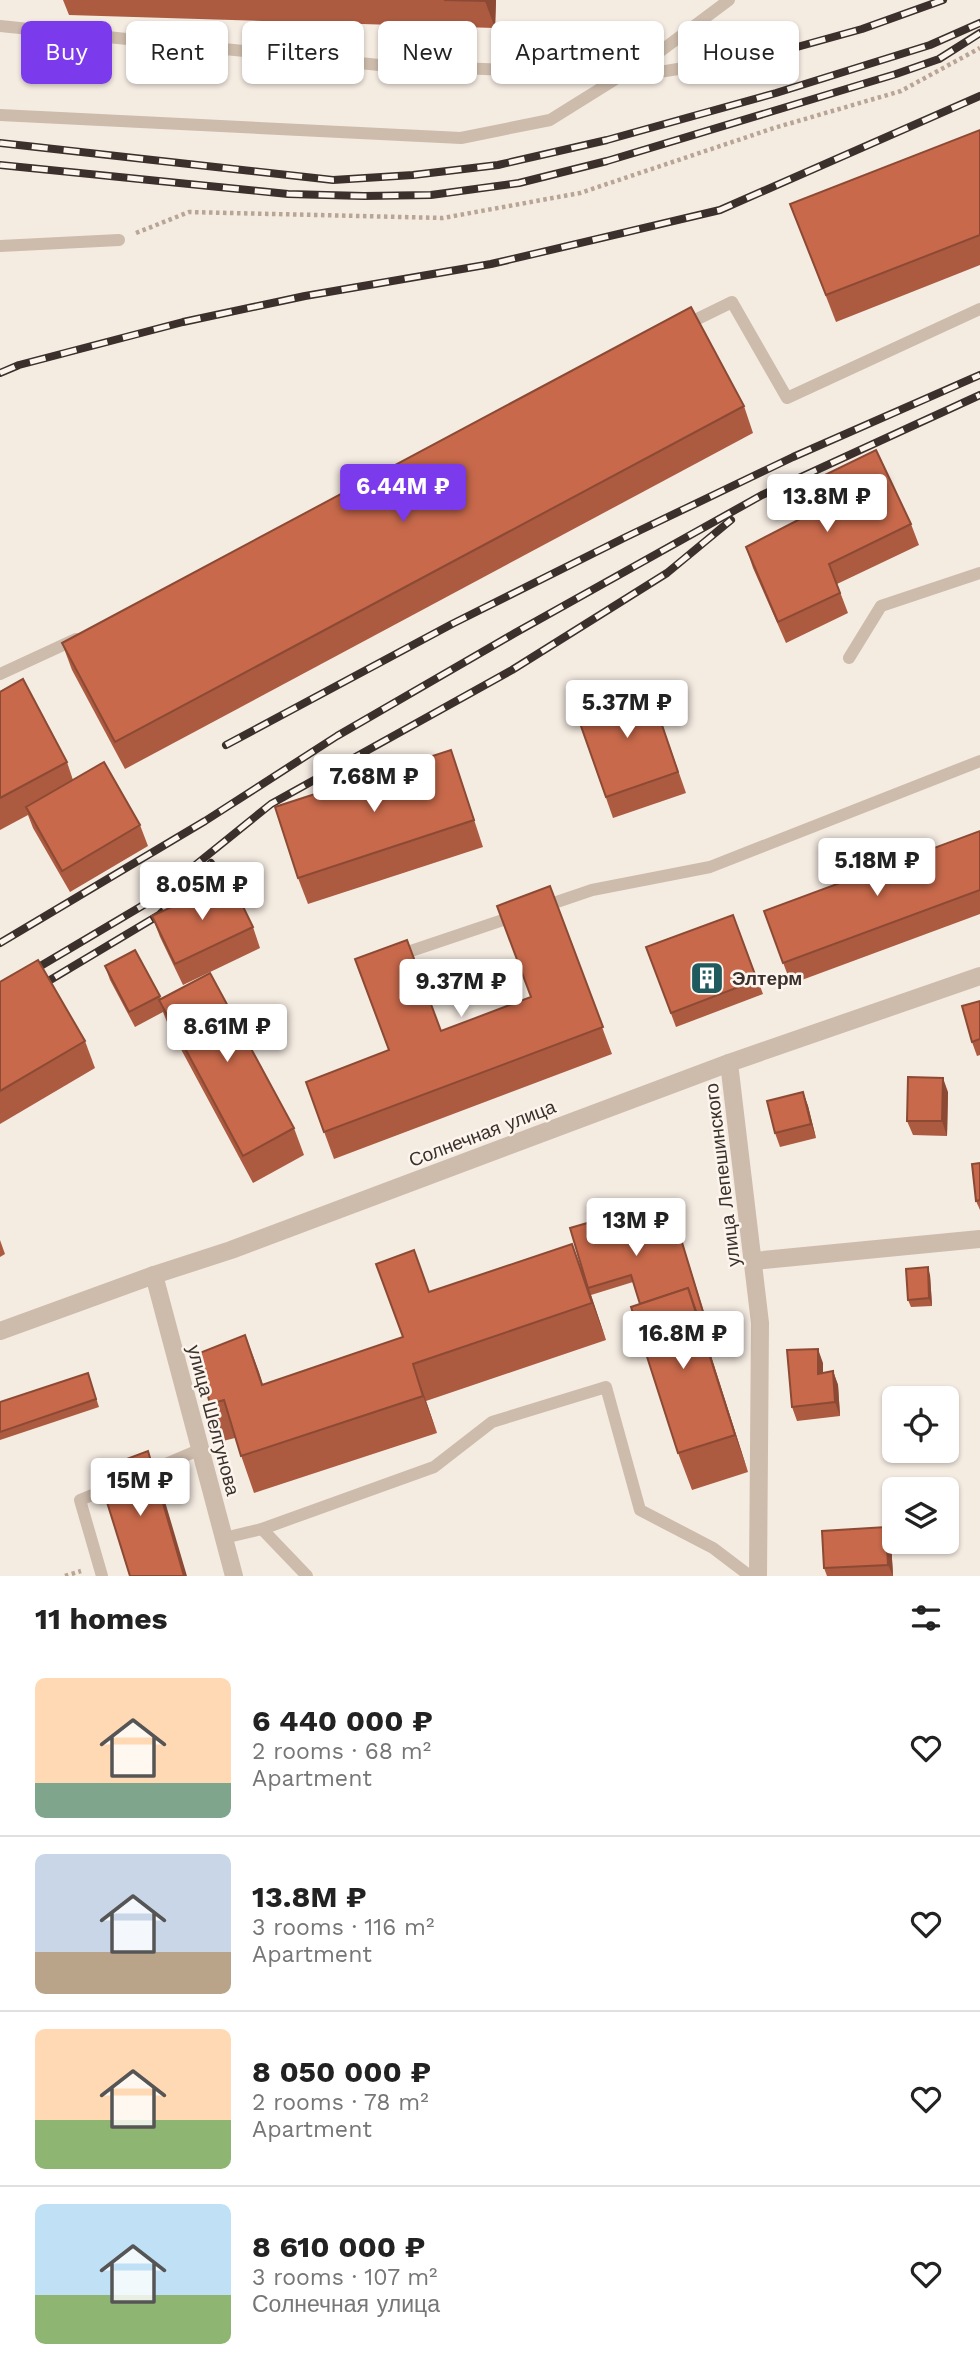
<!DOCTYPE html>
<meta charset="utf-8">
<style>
body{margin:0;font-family:"Work Sans",sans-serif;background:#f2f2f2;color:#222;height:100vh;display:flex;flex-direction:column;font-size:26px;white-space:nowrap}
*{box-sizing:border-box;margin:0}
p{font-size:23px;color:#767676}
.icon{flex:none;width:38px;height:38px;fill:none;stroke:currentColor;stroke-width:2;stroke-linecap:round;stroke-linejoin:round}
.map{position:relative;height:1576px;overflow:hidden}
.details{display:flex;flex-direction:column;background:#fff;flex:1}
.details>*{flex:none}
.banner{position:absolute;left:21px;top:21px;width:938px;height:63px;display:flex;gap:14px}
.tools{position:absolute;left:882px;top:1386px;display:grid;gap:14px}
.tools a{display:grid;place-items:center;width:77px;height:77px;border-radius:10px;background:#fff;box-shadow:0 2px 5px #0004;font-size:35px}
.price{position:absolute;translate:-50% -60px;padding:0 16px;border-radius:7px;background:#fff;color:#222;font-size:23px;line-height:46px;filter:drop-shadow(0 2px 4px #0008)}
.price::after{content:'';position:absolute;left:50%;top:42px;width:21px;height:16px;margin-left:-10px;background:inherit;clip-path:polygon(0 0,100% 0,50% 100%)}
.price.current{background:#7c3aed;color:#fff}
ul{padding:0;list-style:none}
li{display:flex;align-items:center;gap:21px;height:175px;padding:0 35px}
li+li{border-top:2px solid #e0e0e0}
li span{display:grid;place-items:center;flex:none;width:196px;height:140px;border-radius:10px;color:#555}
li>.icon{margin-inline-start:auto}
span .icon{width:84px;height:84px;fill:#fffc;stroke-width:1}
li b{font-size:30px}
h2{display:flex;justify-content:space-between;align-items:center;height:84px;padding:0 35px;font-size:30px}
.pill{padding:0 24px;border-radius:10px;background:#fff;box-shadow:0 2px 5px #0004;font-size:24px;line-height:63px}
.pill.current{background:#7c3aed;color:#fff}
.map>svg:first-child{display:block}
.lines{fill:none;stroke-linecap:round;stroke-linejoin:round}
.path{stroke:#b9a596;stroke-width:4.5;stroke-dasharray:3.5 3.5;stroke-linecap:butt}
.service{stroke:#cdbbac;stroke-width:12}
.minor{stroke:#cdbbac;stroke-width:18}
.rail-casing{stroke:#3b302b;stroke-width:8}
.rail{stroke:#fbf5ee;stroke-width:5;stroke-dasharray:16;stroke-linecap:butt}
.wall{fill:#ac5a40}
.shaded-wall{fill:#8c4a34}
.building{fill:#c8694b;stroke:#8c4a34;stroke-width:2}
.labels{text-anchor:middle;stroke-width:5;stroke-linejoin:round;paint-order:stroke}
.poi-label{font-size:19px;font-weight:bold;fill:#3b302b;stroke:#fbf5ee;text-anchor:start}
.street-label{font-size:19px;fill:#3b302b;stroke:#fbf5ee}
</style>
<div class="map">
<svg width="980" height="1576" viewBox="0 0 980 1576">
<rect width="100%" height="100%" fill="#f4ebe1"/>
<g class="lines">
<g class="path">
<path d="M136,233L189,212L443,218L580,193L774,128L901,91L980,48"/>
<path d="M65,1576L81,1571"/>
</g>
<g class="service">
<path d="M0,26L379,65L540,71L658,53L729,0"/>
<path d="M622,78L771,54"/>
<path d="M0,115L461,138L550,120L651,57"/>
<path d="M0,246L119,240"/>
<path d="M683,326L732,302L787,398L980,309"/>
<path d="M849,658L881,606L980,573"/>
<path d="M0,674L76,639"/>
<path d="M542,907L592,890L710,867L980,761"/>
<path d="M402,954L518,915"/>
<path d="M140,1475L201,1449"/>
<path d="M262,1529L434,1467L492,1422L606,1387L640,1510L713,1548L750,1576"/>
<path d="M224,1538L262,1529L307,1576"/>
<path d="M102,1576L80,1500L117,1485"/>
</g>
<g class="minor">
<path d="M729,1063L760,1323L758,1576"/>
<path d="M753,1261L980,1239"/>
<path d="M154,1275L234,1576"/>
<path d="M0,1331L154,1275L231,1250L729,1063L980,976"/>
</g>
<g class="rail-casing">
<g id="rail">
<path d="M779,52L862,29L943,0"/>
<path d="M0,143L333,180L413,175L498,165L607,140L776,93L930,45L980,23"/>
<path d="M0,165L288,194L364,196L431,195L519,183L607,161L896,74L939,59L980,33"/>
<path d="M0,373L19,365L183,322L305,296L491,264L720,210L980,96"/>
<path d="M226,745L452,624L626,537L793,457L980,375"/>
<path d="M0,943L205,821L337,736L515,633L762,495L980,395"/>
<path d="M0,990L152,900L271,804L512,670L667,573L731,520"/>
<path d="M0,1010L159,915L211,863"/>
</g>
</g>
<use href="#rail" class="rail"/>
</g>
<g class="wall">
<path d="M63,0H496L495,28L69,15Z"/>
<path d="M980,130V265L836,322L790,204Z"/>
<path d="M744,406L753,433L125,769L72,670L62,643Z"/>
<path d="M794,490L911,524L919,545L837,584L848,613L786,643L753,568L746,547L804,517Z"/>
<path d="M648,684L686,793L613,818L575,709Z"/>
<path d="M0,692L67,762L73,780L140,825L148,846L70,892L33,828L28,815L0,830Z"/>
<path d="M460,777L483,847L308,904L298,878Z"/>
<path d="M980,831V914L791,984L764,911Z"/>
<path d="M550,886L612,1054L334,1159L306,1082L531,997Z"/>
<path d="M733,915L763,994L676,1027L646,947Z"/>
<path d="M152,916L253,927L260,948L183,985L160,937Z"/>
<path d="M105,966L160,996L161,999L294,1128L304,1155L253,1183L169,1027L163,1012L135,1027L110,980Z"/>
<path d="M0,982L85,1041L95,1068L0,1124Z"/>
<path d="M980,1001V1055L977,1056L972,1042Z"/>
<path d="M803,1092L808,1106L816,1138L780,1147L775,1133Z"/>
<path d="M948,1092L947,1136L913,1135L907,1121Z"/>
<path d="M980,1163V1210L976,1201Z"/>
<path d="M674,1216L707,1322L701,1324L748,1472L692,1490L678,1453L640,1304L633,1282L591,1295L606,1340L426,1401L437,1433L254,1493L235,1438L223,1441L210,1404L403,1337L429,1292L584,1277L620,1231Z"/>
<path d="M0,1240L5,1254L0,1257Z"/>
<path d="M930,1275L932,1306L911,1307L908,1300Z"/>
<path d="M823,1363V1373L833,1371L838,1385L840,1416L797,1421L792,1407Z"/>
<path d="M88,1373L99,1407L0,1440V1402Z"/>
<path d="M886,1527L891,1541L893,1576H827L824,1568Z"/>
</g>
<g class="shaded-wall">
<path d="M485,0H496L495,28L485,1Z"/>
<path d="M943,1078L948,1092L947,1136L942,1121Z"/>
<path d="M803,1092L808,1106L816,1138L811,1124Z"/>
<path d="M572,1244L586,1280L606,1340L592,1303Z"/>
<path d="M928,1267L930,1275L932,1306L929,1298Z"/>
<path d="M688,1288L701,1325L748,1472L735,1435Z"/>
<path d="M245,1335L259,1372L275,1422L262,1385Z"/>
<path d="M818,1349L823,1363V1388L818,1374Z"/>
<path d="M413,1364L426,1401L437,1433L423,1396Z"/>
<path d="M833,1371L838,1385L840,1416L835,1402Z"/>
<path d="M148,1451L161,1488L187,1576H184Z"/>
<path d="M886,1527L891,1541L893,1576L888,1565Z"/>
</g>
<g class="building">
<path d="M444,0H485V1Z"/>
<path d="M980,130V235L826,295L790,204Z"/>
<path d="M691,307L744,406L115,742L62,643Z"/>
<path d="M876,450L911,524L829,564L840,593L778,622L746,547L806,516L794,490Z"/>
<path d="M23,679L67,762L0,798V692Z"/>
<path d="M648,684L678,772L606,797L575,709Z"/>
<path d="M451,750L474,820L298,878L275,807Z"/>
<path d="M104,762L140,825L62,871L26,807Z"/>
<path d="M980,831V890L783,963L764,911Z"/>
<path d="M230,880L253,927L175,964L152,916Z"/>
<path d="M550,886L603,1027L324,1132L306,1082L389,1050L355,959L407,940L441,1031L531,997L497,906Z"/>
<path d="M733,915L757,980L671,1013L646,947Z"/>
<path d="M135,950L160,996L129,1012L105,966Z"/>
<path d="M38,960L85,1041L0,1091V982Z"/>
<path d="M210,973L294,1128L243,1156L159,1000Z"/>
<path d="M980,1001V1039L972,1042L962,1006Z"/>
<path d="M908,1077L943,1078L942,1121H907Z"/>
<path d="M803,1092L811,1124L775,1133L767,1101Z"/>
<path d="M980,1163V1200L976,1201L972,1164Z"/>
<path d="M615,1215L620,1232L674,1216L704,1315L698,1317L688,1288L640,1304L631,1275L588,1288L570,1228Z"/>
<path d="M572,1244L592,1303L413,1364L423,1396L241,1456L224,1400L210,1404L197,1354L245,1335L262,1385L403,1337L376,1264L414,1250L429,1292Z"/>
<path d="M928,1267L929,1298L908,1300L906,1269Z"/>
<path d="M688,1288L735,1435L678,1453L631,1307Z"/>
<path d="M818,1349V1374L833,1371L835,1402L792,1407L787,1350Z"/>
<path d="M88,1373L96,1399L0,1432V1402Z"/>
<path d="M148,1451L184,1576H130L97,1470Z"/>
<path d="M886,1527L888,1565L824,1568L822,1531Z"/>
</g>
<defs>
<g id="building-square" transform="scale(1.75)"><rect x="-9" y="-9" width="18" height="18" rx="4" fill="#1f5a5e" stroke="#fbf5ee"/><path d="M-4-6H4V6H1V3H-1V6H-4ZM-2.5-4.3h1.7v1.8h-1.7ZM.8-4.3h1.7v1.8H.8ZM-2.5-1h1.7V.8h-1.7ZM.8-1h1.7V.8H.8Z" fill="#fff"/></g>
</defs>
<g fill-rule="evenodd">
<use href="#building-square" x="707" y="978"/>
</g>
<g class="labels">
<g class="poi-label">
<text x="732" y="985">Элтерм</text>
</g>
<g class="street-label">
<text transform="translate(482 1133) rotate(-21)" y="7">Солнечная улица</text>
<text transform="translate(722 1175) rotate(-97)" y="7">улица Лепешинского</text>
<text transform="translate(214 1420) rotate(75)" y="7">улица Шелгунова</text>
</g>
</g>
</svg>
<div class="tools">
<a><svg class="icon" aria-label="locate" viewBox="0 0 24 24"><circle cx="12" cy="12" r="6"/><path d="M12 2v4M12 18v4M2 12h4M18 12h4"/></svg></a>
<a><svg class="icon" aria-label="layers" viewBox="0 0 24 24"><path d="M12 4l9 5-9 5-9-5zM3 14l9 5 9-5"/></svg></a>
</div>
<b class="price current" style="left:403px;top:524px">6.44M ₽</b>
<b class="price" style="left:827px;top:534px">13.8M ₽</b>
<b class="price" style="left:627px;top:740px">5.37M ₽</b>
<b class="price" style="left:374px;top:814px">7.68M ₽</b>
<b class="price" style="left:877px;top:898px">5.18M ₽</b>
<b class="price" style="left:202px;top:922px">8.05M ₽</b>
<b class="price" style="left:461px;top:1019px">9.37M ₽</b>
<b class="price" style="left:227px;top:1064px">8.61M ₽</b>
<b class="price" style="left:636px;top:1258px">13M ₽</b>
<b class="price" style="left:683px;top:1371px">16.8M ₽</b>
<b class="price" style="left:140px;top:1518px">15M ₽</b>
<div class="banner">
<a class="pill current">Buy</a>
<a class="pill">Rent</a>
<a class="pill">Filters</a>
<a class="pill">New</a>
<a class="pill">Apartment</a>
<a class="pill">House</a>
</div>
</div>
<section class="details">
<h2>11 homes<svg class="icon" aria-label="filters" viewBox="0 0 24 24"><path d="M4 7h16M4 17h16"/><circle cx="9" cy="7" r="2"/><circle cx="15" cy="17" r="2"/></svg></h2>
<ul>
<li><span style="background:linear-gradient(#ffd9b3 75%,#7fa58c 0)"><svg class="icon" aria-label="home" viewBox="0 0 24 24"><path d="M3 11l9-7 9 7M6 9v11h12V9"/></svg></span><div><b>6 440 000 ₽</b><p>2 rooms · 68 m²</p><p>Apartment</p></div><svg class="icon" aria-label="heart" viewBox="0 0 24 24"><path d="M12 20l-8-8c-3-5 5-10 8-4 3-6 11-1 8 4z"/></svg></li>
<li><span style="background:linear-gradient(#c9d6e8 70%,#b9a48a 0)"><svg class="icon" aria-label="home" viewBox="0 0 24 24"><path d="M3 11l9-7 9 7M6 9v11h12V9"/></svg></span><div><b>13.8M ₽</b><p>3 rooms · 116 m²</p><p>Apartment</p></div><svg class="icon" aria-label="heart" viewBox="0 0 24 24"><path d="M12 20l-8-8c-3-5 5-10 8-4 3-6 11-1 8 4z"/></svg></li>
<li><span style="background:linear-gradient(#ffd9b3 65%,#8fb573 0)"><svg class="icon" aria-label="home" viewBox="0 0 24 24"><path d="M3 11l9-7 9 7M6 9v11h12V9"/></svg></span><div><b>8 050 000 ₽</b><p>2 rooms · 78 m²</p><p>Apartment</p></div><svg class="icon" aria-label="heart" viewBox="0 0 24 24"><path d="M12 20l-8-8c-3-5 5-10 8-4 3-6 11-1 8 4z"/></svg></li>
<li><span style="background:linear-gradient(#bfe0f5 65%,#8fb573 0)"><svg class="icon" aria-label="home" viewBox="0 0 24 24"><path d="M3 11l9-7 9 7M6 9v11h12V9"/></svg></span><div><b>8 610 000 ₽</b><p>3 rooms · 107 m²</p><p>Солнечная улица</p></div><svg class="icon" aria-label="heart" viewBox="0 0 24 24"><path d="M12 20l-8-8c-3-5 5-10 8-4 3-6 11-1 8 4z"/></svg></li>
</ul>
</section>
